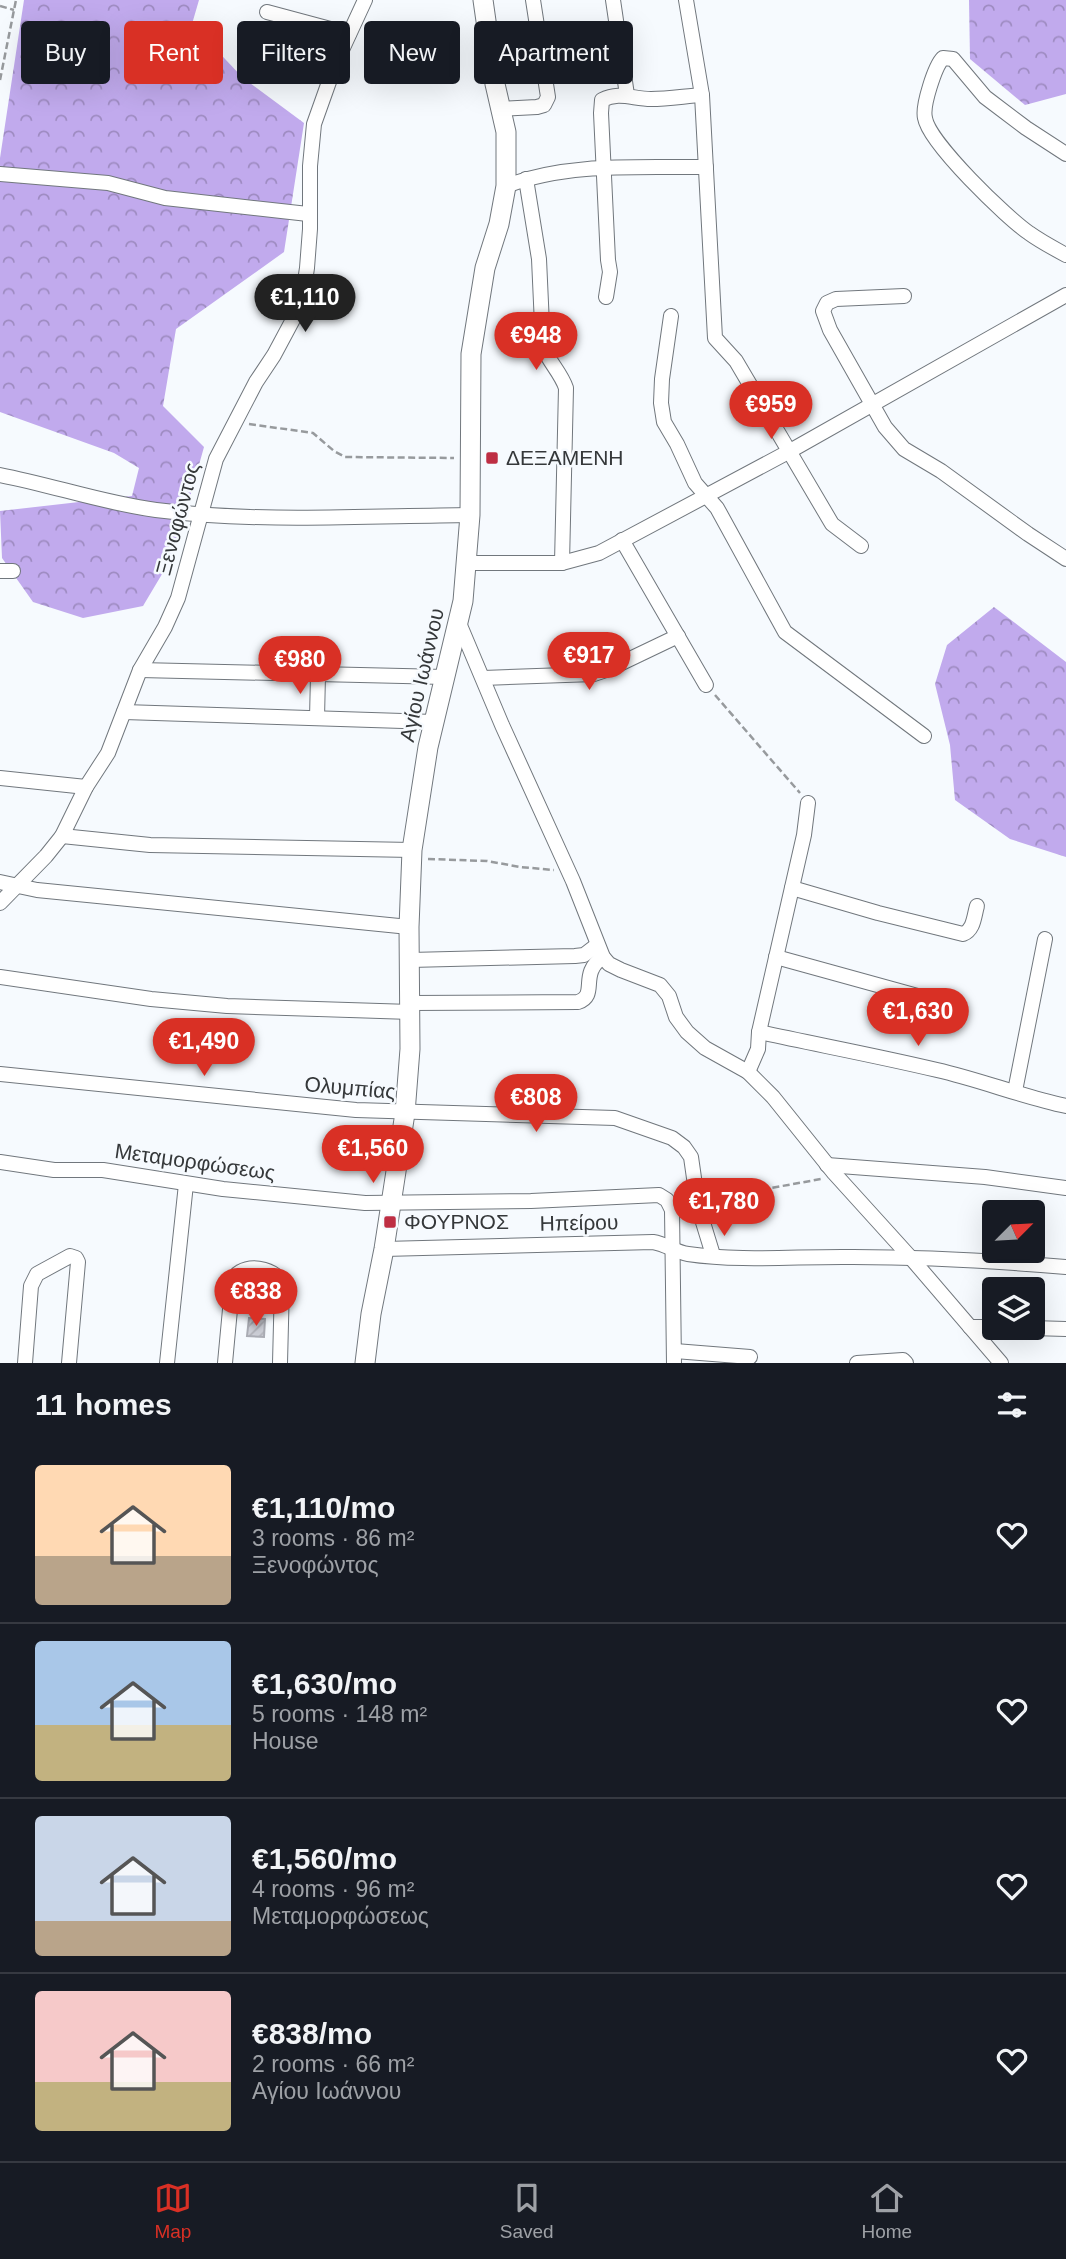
<!DOCTYPE html>
<meta charset="utf-8">
<style>
body{margin:0;font-family:Helvetica,sans-serif;background:#242831;color:#f1f3f6;height:100vh;display:flex;flex-direction:column;font-size:26px;white-space:nowrap}
*{box-sizing:border-box;margin:0}
p{font-size:23px;color:#9ea1a6}
.icon{flex:none;width:38px;height:38px;fill:none;stroke:currentColor;stroke-width:2;stroke-linecap:round;stroke-linejoin:round}
.map{position:relative;height:1363px;overflow:hidden}
.drawer{display:flex;flex-direction:column;background:#171b24;flex:1}
.drawer>*{flex:none}
.hud{position:absolute;left:21px;top:21px;width:700px;height:63px;display:flex;gap:14px}
.needle{width:46px;rotate:66deg}
.buttons{position:absolute;left:982px;top:1200px;display:grid;gap:14px}
.buttons a{display:grid;place-items:center;width:63px;height:63px;border-radius:7px;background:#171b24;box-shadow:0 7px 28px #0002;font-size:35px}
.price{position:absolute;translate:-50% -60px;padding:0 16px;border-radius:24px;background:#d93025;color:#fff;font-size:23px;line-height:46px;filter:drop-shadow(0 2px 4px #0008)}
.price::after{content:'';position:absolute;left:50%;top:42px;width:21px;height:16px;margin-left:-10px;background:inherit;clip-path:polygon(0 0,100% 0,50% 100%)}
.price.active{background:#222;color:#fff}
ul{padding:0;list-style:none}
li{display:flex;align-items:center;gap:21px;height:175px;padding:0 35px}
li+li{border-top:2px solid #363941}
li span{display:grid;place-items:center;flex:none;width:196px;height:140px;border-radius:7px;color:#555}
li>.icon{margin-inline-start:auto}
span .icon{width:84px;height:84px;fill:#fffc;stroke-width:1}
li b{font-size:30px}
h2{display:flex;justify-content:space-between;align-items:center;height:84px;padding:0 35px;font-size:30px}
.chip{padding:0 24px;border-radius:7px;background:#171b24;box-shadow:0 7px 28px #0002;font-size:24px;line-height:63px}
.chip.active{background:#d93025;color:#fff}
.tab-bar{display:flex;justify-content:space-around;align-items:center;height:98px;border-top:2px solid #363941;background:#171b24;font-size:19px;color:#9ea1a6}
.tab-bar a{display:grid;justify-items:center;gap:4px}
.tab-bar .active{color:#d93025}
.map>svg:first-child{display:block}
.forest{fill:url(#forest-crowns)}
.building{fill:url(#building-hatch);stroke:#aaacb4;stroke-width:2}
.lines{fill:none;stroke-linecap:round;stroke-linejoin:round}
.minor-casing{stroke:#71777d;stroke-width:16}
.tertiary-casing{stroke:#71777d;stroke-width:21}
.path{stroke:#979a9d;stroke-width:2.5;stroke-dasharray:7 3.5;stroke-linecap:butt}
.minor{stroke:#fff;stroke-width:14}
.tertiary{stroke:#fff;stroke-width:19}
.poi-dot{fill:#be2e43;stroke:#f6fafe;stroke-width:2.5}
.labels{text-anchor:middle;stroke-width:5;stroke-linejoin:round;paint-order:stroke}
.poi-label{font-size:21px;fill:#35383a;stroke:#f6fafe;text-anchor:start}
.street-label{font-size:21px;fill:#35383a;stroke:#f6fafe}
</style>
<div class="map">
<svg width="1066" height="1363" viewBox="0 0 1066 1363">
<defs>
<pattern id="forest-crowns" width="20" height="18" patternUnits="userSpaceOnUse" patternTransform="scale(1.75)"><rect width="20" height="18" fill="#c1aaed"/><path d="M2 6a3 3 0 1 1 6 0M12 15a3 3 0 1 1 6 0" fill="none" stroke="#9e8bc1"/></pattern>
<pattern id="building-hatch" width="6" height="6" patternUnits="userSpaceOnUse" patternTransform="scale(1.75)"><rect width="6" height="6" fill="#cdcfd7"/><path d="M-1 1l2-2M0 6l6-6M5 7l2-2" fill="none" stroke="#b1b2b9"/></pattern>
</defs>
<rect width="100%" height="100%" fill="#f6fafe"/>
<g class="forest">
<path d="M24,0H199L192,24L243,78L304,123L284,252L176,329L163,406L204,447L174,554L143,606L83,618L33,602L2,558L0,511L132,496L139,468L114,453L0,412V158Z"/>
<path d="M969,0H1066V94L1025,105L970,59Z"/>
<path d="M994,607L1066,662V857L1010,839L955,800L950,745L935,684L947,645Z"/>
</g>
<path class="building" d="M249,1318L265,1319L264,1337L247,1336Z"/>
<g class="lines">
<g class="minor-casing">
<g id="minor">
<path d="M613,0L627,95"/>
<path d="M686,0L702,95L715,338L736,361L832,524L861,546"/>
<path d="M267,12L349,34"/>
<path d="M501,109L537,107L544,105L548,97L533,0"/>
<path d="M1066,154L1026,128L985,97L953,59L943,58C935,66 922,106 925,118C929,143 1007,218 1029,233C1040,241 1053,248 1066,255"/>
<path d="M0,174L108,183L165,198L308,214"/>
<path d="M526,179L539,259L543,347C549,362 561,373 566,388L562,563"/>
<path d="M506,186C569,162 640,168 706,167"/>
<path d="M904,296L836,299L827,303L823,311L830,330L885,427L904,449L941,471L1028,534L1066,559"/>
<path d="M606,297L610,272L608,260L601,113L602,100C619,91 633,99 651,99C668,99 686,96 702,95"/>
<path d="M671,316L662,379L661,403L664,422L677,444L695,483L717,508L785,632L924,736"/>
<path d="M0,475C52,485 103,503 156,510C260,523 365,516 470,515"/>
<path d="M622,540L706,685"/>
<path d="M467,563H562L599,553L790,451L1066,295"/>
<path d="M0,571H13"/>
<path d="M459,623L502,725L573,881L603,957L609,964L621,970L660,985L669,996L676,1017L687,1032L705,1048L748,1072L773,1097L834,1173L911,1258L1001,1363"/>
<path d="M140,670L445,677"/>
<path d="M483,678L594,674L609,669L678,636"/>
<path d="M124,712L434,722"/>
<path d="M317,718L318,675"/>
<path d="M0,778L86,787"/>
<path d="M62,836L150,845L412,850"/>
<path d="M0,882L37,890L409,927"/>
<path d="M792,888L878,913L963,934C974,930 974,916 977,906"/>
<path d="M0,903L46,856L62,836L86,787L108,753L140,670L165,627L178,598L216,459L256,382L274,355L297,312L303,294L307,268L310,229V166L314,124L335,65L365,0"/>
<path d="M776,957L950,1005"/>
<path d="M410,960L575,956L584,955L597,945"/>
<path d="M0,977L151,999L227,1006L411,1012"/>
<path d="M411,1003L578,1002C599,995 578,974 603,957"/>
<path d="M759,1032C819,1045 878,1056 937,1070C981,1080 1023,1097 1066,1106"/>
<path d="M748,1072L758,1049L759,1032L804,835L808,803"/>
<path d="M0,1074L356,1110L615,1118L672,1138L684,1147L691,1157L698,1206L713,1255"/>
<path d="M1015,1091L1045,939"/>
<path d="M0,1162L54,1170H103L223,1189L365,1203L531,1201L659,1195L667,1200L672,1210L674,1363"/>
<path d="M827,1165L985,1177L1066,1188"/>
<path d="M384,1249L653,1242C666,1244 675,1252 688,1254C742,1262 799,1256 853,1257C924,1257 995,1261 1066,1267"/>
<path d="M970,1327H994"/>
<path d="M1032,1328L1066,1329"/>
<path d="M675,1351L750,1357"/>
<path d="M25,1363L31,1286L37,1274L70,1256L76,1258L78,1262L69,1363"/>
<path d="M167,1363L186,1184"/>
<path d="M225,1363L232,1288C234,1282 234,1275 240,1272C254,1264 276,1270 282,1284L280,1363"/>
<path d="M857,1363L903,1360L906,1363"/>
</g>
</g>
<g class="tertiary-casing">
<path id="tertiary" d="M365,1363L371,1314L384,1249L405,1113L410,1049L409,927L412,850L428,747L463,601L470,515L471,354L485,268L499,224L506,186V132L495,84L483,0"/>
</g>
<g class="path">
<path d="M0,6L14,10"/>
<path d="M0,80L16,0"/>
<path d="M249,424L313,433L334,451L345,457L454,458"/>
<path d="M715,695L800,793"/>
<path d="M428,859L487,861L520,867L554,870"/>
<path d="M711,1201L721,1197L821,1179"/>
</g>
<use href="#minor" class="minor"/>
<use href="#tertiary" class="tertiary"/>
</g>
<g class="poi-dot">
<rect x="485" y="451" width="14" height="14" rx="3.5"/>
<rect x="383" y="1215" width="14" height="14" rx="3.5"/>
</g>
<g class="labels">
<g class="poi-label">
<text x="506" y="465">ΔΕΞΑΜΕΝΗ</text>
<text x="404" y="1229">ΦΟΥΡΝΟΣ</text>
</g>
<g class="street-label">
<text transform="translate(178 519) rotate(-75)" y="7">Ξενοφώντος</text>
<text transform="translate(422 675) rotate(-77)" y="7">Αγίου Ιωάννου</text>
<text transform="translate(350 1088) rotate(5)" y="7">Ολυμπίας</text>
<text transform="translate(195 1162) rotate(8)" y="7">Μεταμορφώσεως</text>
<text transform="translate(579 1223) rotate(-1)" y="7">Ηπείρου</text>
</g>
</g>
</svg>
<div class="buttons">
<a><svg class="needle" viewBox="-14 -14 28 28"><path d="M0-13l5 13h-10z" fill="#e53935"/><path d="M0 13l5-13h-10z" fill="#9ea1a6"/></svg></a>
<a><svg class="icon" aria-label="layers" viewBox="0 0 24 24"><path d="M12 4l9 5-9 5-9-5zM3 14l9 5 9-5"/></svg></a>
</div>
<b class="price active" style="left:305px;top:334px">€1,110</b>
<b class="price" style="left:536px;top:372px">€948</b>
<b class="price" style="left:771px;top:441px">€959</b>
<b class="price" style="left:589px;top:692px">€917</b>
<b class="price" style="left:300px;top:696px">€980</b>
<b class="price" style="left:918px;top:1048px">€1,630</b>
<b class="price" style="left:204px;top:1078px">€1,490</b>
<b class="price" style="left:536px;top:1134px">€808</b>
<b class="price" style="left:373px;top:1185px">€1,560</b>
<b class="price" style="left:724px;top:1238px">€1,780</b>
<b class="price" style="left:256px;top:1328px">€838</b>
<div class="hud">
<a class="chip">Buy</a>
<a class="chip active">Rent</a>
<a class="chip">Filters</a>
<a class="chip">New</a>
<a class="chip">Apartment</a>
</div>
</div>
<section class="drawer">
<h2>11 homes<svg class="icon" aria-label="filters" viewBox="0 0 24 24"><path d="M4 7h16M4 17h16"/><circle cx="9" cy="7" r="2"/><circle cx="15" cy="17" r="2"/></svg></h2>
<ul>
<li><span style="background:linear-gradient(#ffd9b3 65%,#b9a48a 0)"><svg class="icon" aria-label="home" viewBox="0 0 24 24"><path d="M3 11l9-7 9 7M6 9v11h12V9"/></svg></span><div><b>€1,110/mo</b><p>3 rooms · 86 m²</p><p>Ξενοφώντος</p></div><svg class="icon" aria-label="heart" viewBox="0 0 24 24"><path d="M12 20l-8-8c-3-5 5-10 8-4 3-6 11-1 8 4z"/></svg></li>
<li><span style="background:linear-gradient(#a9c7e8 60%,#c2b280 0)"><svg class="icon" aria-label="home" viewBox="0 0 24 24"><path d="M3 11l9-7 9 7M6 9v11h12V9"/></svg></span><div><b>€1,630/mo</b><p>5 rooms · 148 m²</p><p>House</p></div><svg class="icon" aria-label="heart" viewBox="0 0 24 24"><path d="M12 20l-8-8c-3-5 5-10 8-4 3-6 11-1 8 4z"/></svg></li>
<li><span style="background:linear-gradient(#c9d6e8 75%,#b9a48a 0)"><svg class="icon" aria-label="home" viewBox="0 0 24 24"><path d="M3 11l9-7 9 7M6 9v11h12V9"/></svg></span><div><b>€1,560/mo</b><p>4 rooms · 96 m²</p><p>Μεταμορφώσεως</p></div><svg class="icon" aria-label="heart" viewBox="0 0 24 24"><path d="M12 20l-8-8c-3-5 5-10 8-4 3-6 11-1 8 4z"/></svg></li>
<li><span style="background:linear-gradient(#f6c9c9 65%,#c2b280 0)"><svg class="icon" aria-label="home" viewBox="0 0 24 24"><path d="M3 11l9-7 9 7M6 9v11h12V9"/></svg></span><div><b>€838/mo</b><p>2 rooms · 66 m²</p><p>Αγίου Ιωάννου</p></div><svg class="icon" aria-label="heart" viewBox="0 0 24 24"><path d="M12 20l-8-8c-3-5 5-10 8-4 3-6 11-1 8 4z"/></svg></li>
</ul>
</section>
<nav class="tab-bar">
<a class="active"><svg class="icon" aria-label="map" viewBox="0 0 24 24"><path d="M3 6l6-2 6 2 6-2v14l-6 2-6-2-6 2zM9 4v14M15 6v14"/></svg>Map</a>
<a><svg class="icon" aria-label="saved" viewBox="0 0 24 24"><path d="M7 4h10v16l-5-4-5 4z"/></svg>Saved</a>
<a><svg class="icon" aria-label="home" viewBox="0 0 24 24"><path d="M3 11l9-7 9 7M6 9v11h12V9"/></svg>Home</a>
</nav>
